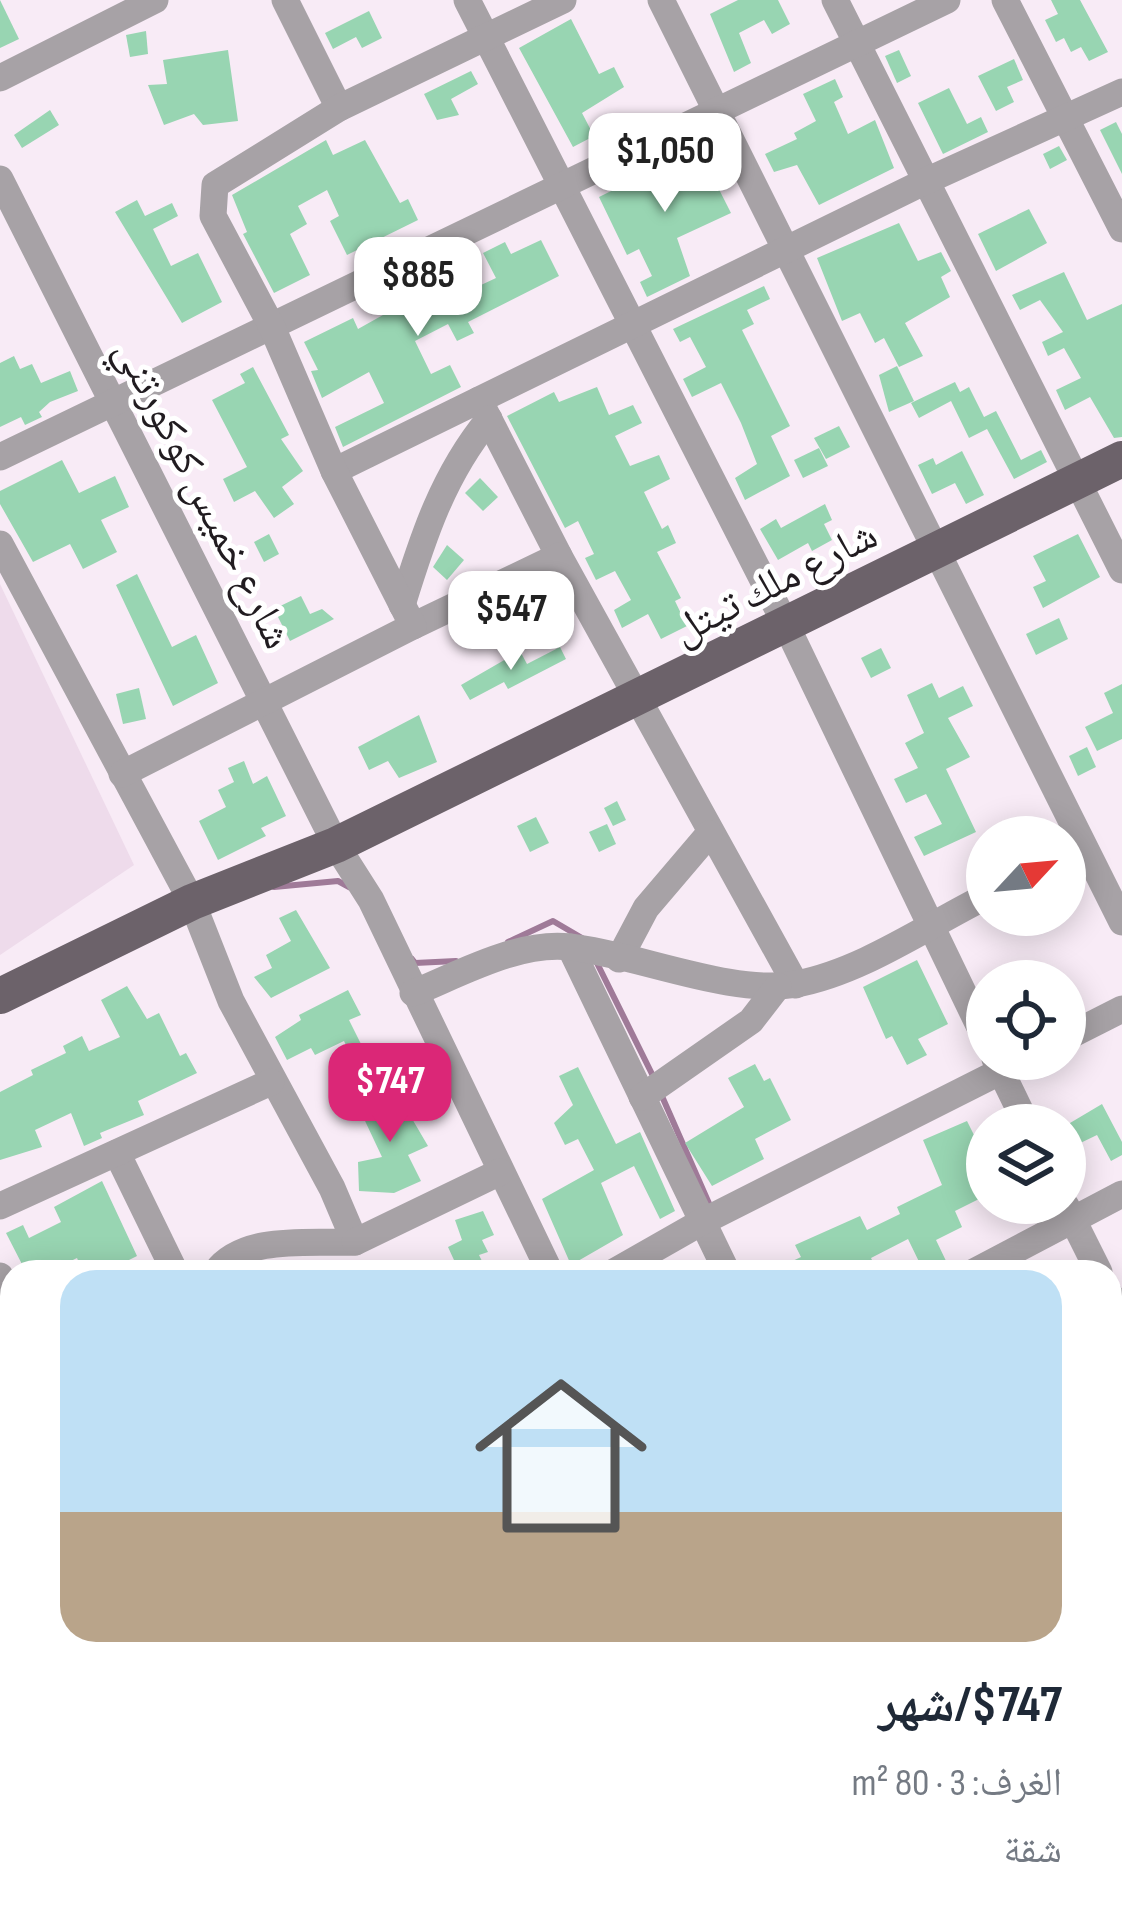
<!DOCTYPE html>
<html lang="ar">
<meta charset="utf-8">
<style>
body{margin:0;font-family:"Sofia Sans Condensed","Noto Naskh Arabic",sans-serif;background:#f6f6f7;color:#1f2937;direction:rtl;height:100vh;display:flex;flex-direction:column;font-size:45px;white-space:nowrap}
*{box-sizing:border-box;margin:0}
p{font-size:39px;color:#747a83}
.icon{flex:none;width:66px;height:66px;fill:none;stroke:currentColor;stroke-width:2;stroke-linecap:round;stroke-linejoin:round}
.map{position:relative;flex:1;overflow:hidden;direction:ltr}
.drawer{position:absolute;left:0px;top:1260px;width:1122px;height:663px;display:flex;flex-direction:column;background:#fff;border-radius:36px 36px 0 0;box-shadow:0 6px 30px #0003;direction:rtl}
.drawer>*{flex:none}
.needle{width:78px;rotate:64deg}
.fabs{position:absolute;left:966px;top:816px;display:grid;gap:24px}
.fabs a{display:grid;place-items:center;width:120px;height:120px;border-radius:50%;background:#fff;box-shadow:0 6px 30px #0003;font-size:60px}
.price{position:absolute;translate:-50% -102px;padding:0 27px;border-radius:24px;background:#fff;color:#222;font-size:39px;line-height:78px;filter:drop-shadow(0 3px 6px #0008)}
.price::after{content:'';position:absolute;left:50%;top:72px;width:36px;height:27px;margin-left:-18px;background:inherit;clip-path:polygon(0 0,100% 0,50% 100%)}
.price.current{background:#db2777;color:#fff}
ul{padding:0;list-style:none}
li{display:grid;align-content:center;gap:24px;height:636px;padding:0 60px}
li+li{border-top:3px solid #e0e1e3}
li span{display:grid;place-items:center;height:372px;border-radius:36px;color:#555}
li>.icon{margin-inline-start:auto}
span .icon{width:216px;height:216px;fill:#fffc;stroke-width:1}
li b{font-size:51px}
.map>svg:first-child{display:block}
.built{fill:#eedbeb}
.green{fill:#ebc4e4}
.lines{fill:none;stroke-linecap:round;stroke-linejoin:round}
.stream{stroke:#9f7a98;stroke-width:6}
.building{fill:#98d5b2}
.minor{stroke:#a7a2a6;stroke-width:27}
.major{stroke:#6c626a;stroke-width:36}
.labels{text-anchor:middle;stroke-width:10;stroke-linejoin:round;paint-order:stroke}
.street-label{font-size:42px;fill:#211c20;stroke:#fff}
</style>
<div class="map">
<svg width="1122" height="1922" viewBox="0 0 1122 1922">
<rect width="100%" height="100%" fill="#f8ebf6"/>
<path class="built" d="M0,584L134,865L0,955Z"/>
<path class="green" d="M0,1699L12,1704V1911H68L45,1922H0Z"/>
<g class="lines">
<g class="stream">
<path d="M274,887L338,881L349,887"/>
<path d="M508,942L553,921L582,938"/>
<path d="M412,959L415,963L456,961"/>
<path d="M595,959L653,1076"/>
<path d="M661,1094L711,1208"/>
</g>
</g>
<g class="building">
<path d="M0,0L19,39L0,48Z"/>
<path d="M738,0H778L790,24L772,34L764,20L739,33L751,63L734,72L710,14Z"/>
<path d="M1051,0H1080L1108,52L1089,61L1081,47L1071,52L1064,38L1056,42L1045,20L1058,14Z"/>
<path d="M369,11L382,38L362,48L356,37L333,49L325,33Z"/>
<path d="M571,19L599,74L614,67L624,87L582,113L594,136L573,147L519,48Z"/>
<path d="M146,31L148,54L130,57L126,35Z"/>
<path d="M228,50L238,121L203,125L194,114L164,125L148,85L167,84L163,60Z"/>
<path d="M899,50L911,76L897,83L885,56Z"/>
<path d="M1014,59L1023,80L1007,87L1014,102L996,111L978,76Z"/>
<path d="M471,71L478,84L451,99L459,115L437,120L424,94Z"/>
<path d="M835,79L843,97L834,102L848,134L875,120L894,168L819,205L797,165L774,172L765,154L797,139L794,133L816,121L803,94Z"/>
<path d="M949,88L967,124L981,117L988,132L943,154L918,103Z"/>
<path d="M50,110L59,125L22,148L14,135Z"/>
<path d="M1116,122L1122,134V174L1100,130Z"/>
<path d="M326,140L333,155L365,140L400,203L408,199L418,220L347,255L330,221L339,216L327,190L298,206L307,224L290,234L310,275L274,293L243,234L247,232L232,195Z"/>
<path d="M1059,146L1067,160L1050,169L1043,154Z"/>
<path d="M698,148L731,213L677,238L690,276L647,297L640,282L652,276L639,249L627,255L599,197Z"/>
<path d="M137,200L145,216L172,203L178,216L153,229L171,266L198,253L222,302L182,323L115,212Z"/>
<path d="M1029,209L1047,243L996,271L978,234Z"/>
<path d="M899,223L918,261L941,252L951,271L941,277L950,297L905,323L923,356L899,367L884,338L875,343L860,313L842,321L817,258Z"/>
<path d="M541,240L559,276L468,322L474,333L457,341L448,324L415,341L431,374L450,365L461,387L343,447L335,427L384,403L369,372L322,398L311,371L318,370L304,342L353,318L358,329L383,315L378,304L404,292L415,317L447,302L434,276L453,266L466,292L496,278L483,253L505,242L511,254Z"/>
<path d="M1064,272L1087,320L1122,304V437L1114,438L1090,397L1065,410L1056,390L1081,378L1064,348L1048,356L1042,342L1063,332L1040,300L1020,310L1012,295Z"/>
<path d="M764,286L770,299L747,310L754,324L742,330L790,426L771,436L790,476L745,500L735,478L757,464L741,423L721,383L692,397L683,379L706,367L690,337L680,342L673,329Z"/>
<path d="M14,356L20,369L32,364L41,383L70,371L78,391L50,402L39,412L42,417L25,425L21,417L0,427V363Z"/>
<path d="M897,366L914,401L889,412L879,375Z"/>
<path d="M253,367L289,435L281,439L303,471L282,487L294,504L274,518L255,491L234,502L223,479L247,467L212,400L245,383L240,374Z"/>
<path d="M955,382L960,392L969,387L984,417L996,411L1021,460L1041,450L1047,462L1014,479L987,429L969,438L951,401L919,418L911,403Z"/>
<path d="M597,387L609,415L633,405L642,423L615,436L630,466L659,455L670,479L644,492L662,529L668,525L676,543L657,552L681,598L675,601L687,626L661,639L648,614L622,628L614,610L631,600L615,571L596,580L585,558L594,554L578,521L565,528L507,416L554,392L559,402Z"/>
<path d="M839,426L850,447L826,459L814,438Z"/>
<path d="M819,448L828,466L803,478L794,460Z"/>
<path d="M962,451L984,495L966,504L955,483L932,494L918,465L933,458L936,465Z"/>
<path d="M62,460L79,493L115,476L129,507L101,520L117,552L83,569L70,544L33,562L0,504V491Z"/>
<path d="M480,478L498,497L483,511L465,493Z"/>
<path d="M825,504L832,520L824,524L832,540L812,551L808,543L778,560L760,529L776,519L781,528Z"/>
<path d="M269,534L279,554L264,562L254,542Z"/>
<path d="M1078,534L1100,577L1043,608L1033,587L1046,581L1033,556Z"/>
<path d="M447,545L464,560L447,580L433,567Z"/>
<path d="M137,574L172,647L196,635L218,683L173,706L116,585Z"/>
<path d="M301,596L310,614L322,609L334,619L290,641L274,609Z"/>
<path d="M1059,618L1068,639L1036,655L1026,634Z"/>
<path d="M560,647L566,659L508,689L504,682L470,700L461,685L520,651L527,664Z"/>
<path d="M881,648L891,668L871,678L861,658Z"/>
<path d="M932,683L939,698L963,686L973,706L948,718L970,757L946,769L976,832L924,856L914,837L942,824L926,794L906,803L894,779L918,768L905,743L924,733L907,695Z"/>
<path d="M1122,684V739L1097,751L1085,727L1113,713L1104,693Z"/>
<path d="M139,688L146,719L123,724L116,694Z"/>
<path d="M419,715L437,762L399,778L388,761L369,770L358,747Z"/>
<path d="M1087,747L1096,767L1078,776L1069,756Z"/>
<path d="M244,761L253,784L267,776L286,816L261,828L266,836L218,860L199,821L226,807L218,790L234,782L228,768Z"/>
<path d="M617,801L626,820L613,826L604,808Z"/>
<path d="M536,817L549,843L530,852L517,826Z"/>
<path d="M607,824L616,844L599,852L589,832Z"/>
<path d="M296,910L330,968L271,998L254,977L272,968L266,955L291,941L279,918Z"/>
<path d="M917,960L948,1024L918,1039L927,1055L907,1065L892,1036L886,1039L863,987Z"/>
<path d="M127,986L147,1019L159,1013L180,1056L186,1053L197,1073L138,1101L144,1115L100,1133L102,1138L84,1146L71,1113L35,1130L42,1147L0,1160V1092L33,1075L31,1070L66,1053L63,1046L82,1036L89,1051L120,1037L101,1000Z"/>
<path d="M348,990L361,1015L349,1020L367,1056L354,1062L344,1041L315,1055L311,1048L287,1060L275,1037L301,1020L299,1015Z"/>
<path d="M755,1064L764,1081L770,1078L791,1120L755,1139L764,1159L712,1186L685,1143L744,1107L728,1078Z"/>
<path d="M578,1067L616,1144L640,1132L675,1211L660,1219L634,1166L601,1183L623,1235L571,1265L542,1199L594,1170L578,1139L565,1145L554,1123L573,1105L559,1076Z"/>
<path d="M394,1088L428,1146L408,1155L421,1181L394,1193L359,1191L358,1162L382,1157L358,1106Z"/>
<path d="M1102,1104L1122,1142V1155L1111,1161L1097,1135L1070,1148L1065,1137L1070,1123Z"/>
<path d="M967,1121L978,1143L969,1148L987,1195L955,1211L962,1227L936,1240L947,1263L924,1272L908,1239L871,1258L878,1272H769L801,1257L795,1245L860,1216L867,1230L900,1214L897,1207L942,1185L923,1140Z"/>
<path d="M102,1181L137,1256L127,1261L132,1272H83L77,1258L48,1272H26L6,1233L23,1225L29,1238L61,1222L54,1207Z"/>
<path d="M483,1211L494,1235L482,1240L488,1252L479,1255L482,1261L459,1271L448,1247L462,1240L455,1220Z"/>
</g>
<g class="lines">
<g class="minor">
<path d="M285,0L339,108"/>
<path d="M467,0L787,627L987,1042"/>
<path d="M661,0L1122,922"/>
<path d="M835,0L1122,570"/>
<path d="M1005,0L1122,229"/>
<path d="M0,78L155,0"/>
<path d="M0,179L336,845L371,900L550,1272"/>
<path d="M479,400L559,556L796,985"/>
<path d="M0,457L947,0"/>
<path d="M334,471L926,181L1122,92"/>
<path d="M0,544L192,902L231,1001L332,1188L355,1242C312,1244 244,1234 216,1272"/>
<path d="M402,605C423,537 443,475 489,419"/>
<path d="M413,626L559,556"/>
<path d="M122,774L413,626L334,471L272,327L213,216L215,185L339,108L563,0"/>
<path d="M570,947L727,1272"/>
<path d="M619,959L646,908L709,834"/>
<path d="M413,993C460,974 518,941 570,947C636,954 732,996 796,984C862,972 928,925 987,896"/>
<path d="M1065,1038L1122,1009"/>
<path d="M995,1059L1027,1125"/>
<path d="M642,1097L751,1021L778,986"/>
<path d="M117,1153L175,1272"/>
<path d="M0,1206L271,1082"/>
<path d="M1066,1206L1099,1272"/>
<path d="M355,1242L500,1172"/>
<path d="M614,1272L700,1223L1025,1059"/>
<path d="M974,1272L1122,1194"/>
<path d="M0,1276L12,1301"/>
<path d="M1110,1295L1122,1319"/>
<path d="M0,1398L12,1392"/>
<path d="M0,1579L12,1573"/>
<path d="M1110,1584L1122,1579"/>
<path d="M1110,1668L1122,1696"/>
<path d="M322,1911L327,1922"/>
<path d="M497,1911L503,1922"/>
<path d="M662,1911L668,1922"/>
<path d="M848,1911L854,1922"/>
<path d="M1030,1911L1035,1922"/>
<path d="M76,1922L97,1911"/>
<path d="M431,1922L452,1911"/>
<path d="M1074,1922L1096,1911"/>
</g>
<path class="major" d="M0,996L192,902L336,845L1122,459"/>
</g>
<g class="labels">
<g class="street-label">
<text transform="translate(205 493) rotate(63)" y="15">شارع خميس كوكورتني</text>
<text transform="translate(774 581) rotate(-27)" y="15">شارع ملك تيتل</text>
</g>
</g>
</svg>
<div class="fabs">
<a><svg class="needle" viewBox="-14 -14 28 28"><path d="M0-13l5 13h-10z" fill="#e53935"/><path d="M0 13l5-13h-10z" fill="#747a83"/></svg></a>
<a><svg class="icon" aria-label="locate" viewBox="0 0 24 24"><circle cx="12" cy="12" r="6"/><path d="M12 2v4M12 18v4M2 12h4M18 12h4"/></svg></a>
<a><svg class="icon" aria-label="layers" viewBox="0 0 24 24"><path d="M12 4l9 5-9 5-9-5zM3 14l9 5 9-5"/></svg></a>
</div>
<b class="price" style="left:665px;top:215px">$1,050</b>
<b class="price" style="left:418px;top:339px">$885</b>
<b class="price" style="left:511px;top:673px">$547</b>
<b class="price current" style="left:390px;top:1145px">$747</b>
<section class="drawer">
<ul>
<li><span style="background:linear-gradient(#bfe0f5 65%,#b9a48a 0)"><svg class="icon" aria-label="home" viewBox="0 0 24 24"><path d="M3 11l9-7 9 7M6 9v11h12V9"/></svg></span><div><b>$747/شهر</b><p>الغرف: 3 · 80 m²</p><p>شقة</p></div></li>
</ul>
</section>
</div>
